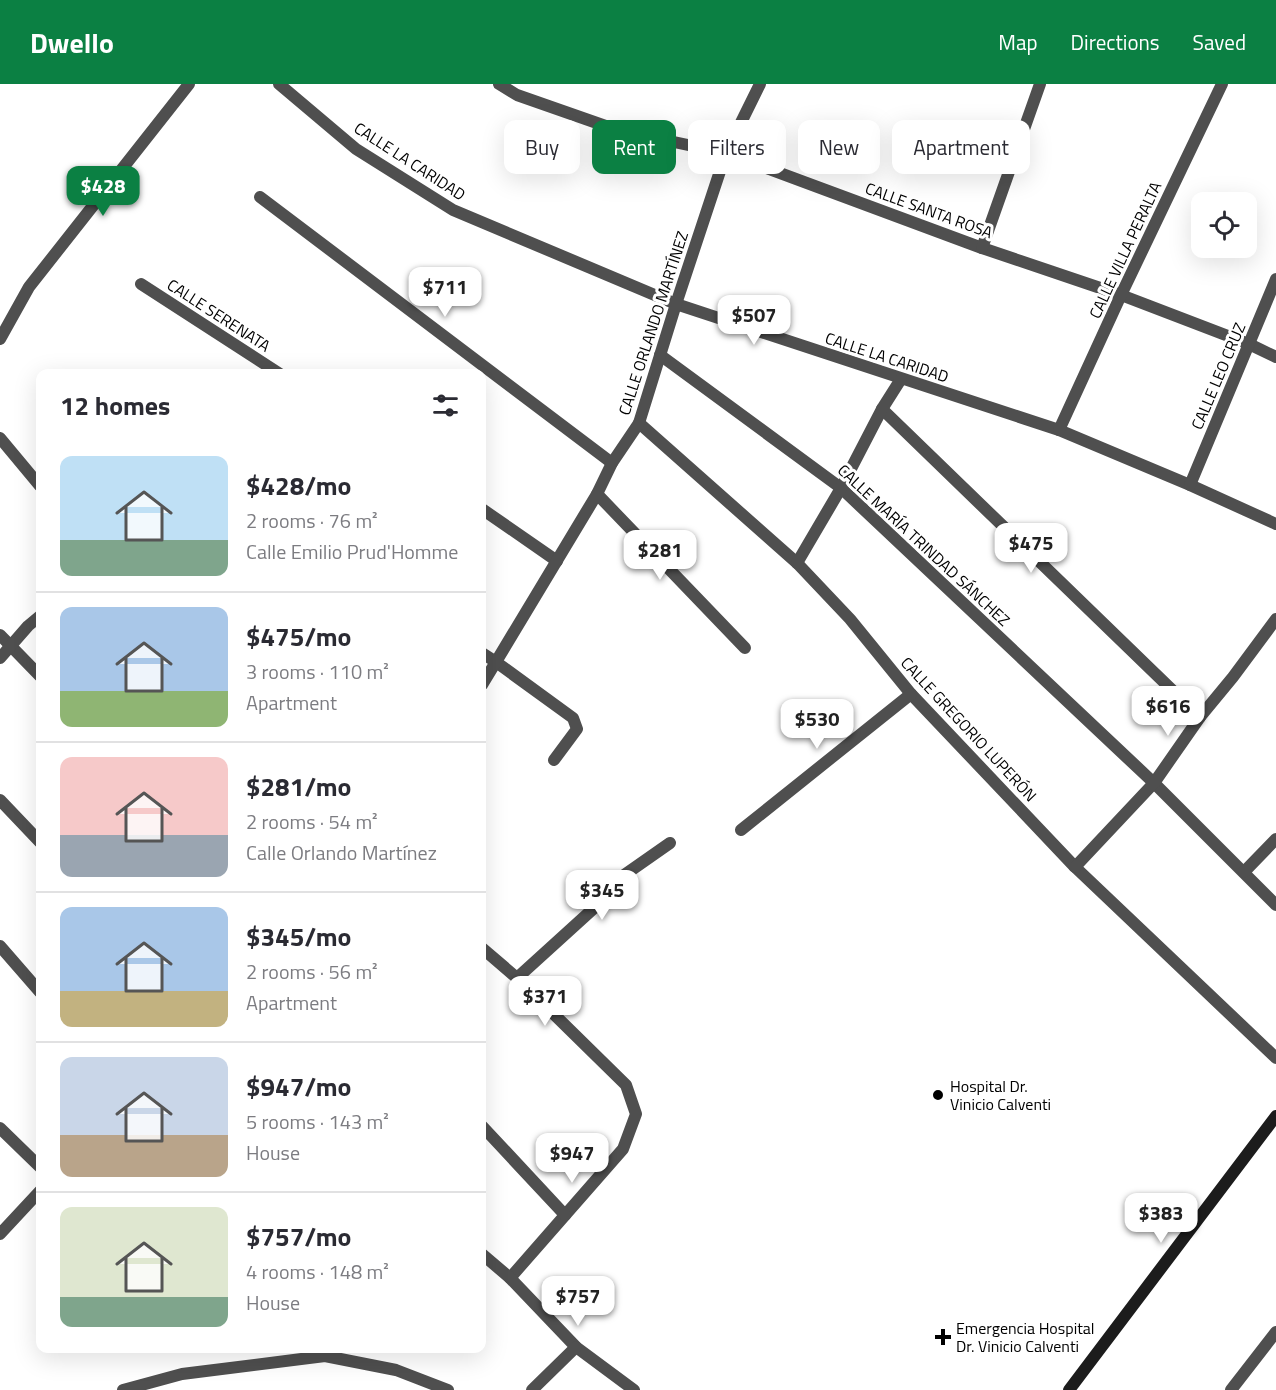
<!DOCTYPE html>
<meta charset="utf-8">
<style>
body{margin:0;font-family:"Titillium Web",sans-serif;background:#f7f7f7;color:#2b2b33;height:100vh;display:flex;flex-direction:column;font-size:22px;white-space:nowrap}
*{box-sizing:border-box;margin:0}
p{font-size:20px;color:#7c7c81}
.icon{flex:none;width:33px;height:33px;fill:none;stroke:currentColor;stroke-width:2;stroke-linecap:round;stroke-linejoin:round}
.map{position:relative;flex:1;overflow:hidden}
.side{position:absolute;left:36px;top:285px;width:450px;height:984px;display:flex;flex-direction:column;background:#fff;border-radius:12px;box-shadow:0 6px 24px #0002}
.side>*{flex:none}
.guide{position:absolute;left:504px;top:36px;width:570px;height:54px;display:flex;gap:12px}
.buttons{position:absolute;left:1191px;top:108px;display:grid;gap:12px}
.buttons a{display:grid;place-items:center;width:66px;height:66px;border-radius:12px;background:#fff;box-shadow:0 6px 24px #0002;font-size:30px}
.price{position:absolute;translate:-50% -51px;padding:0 14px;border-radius:12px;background:#fff;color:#222;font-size:20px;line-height:39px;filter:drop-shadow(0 2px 3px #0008)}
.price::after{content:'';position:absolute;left:50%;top:36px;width:18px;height:14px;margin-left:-9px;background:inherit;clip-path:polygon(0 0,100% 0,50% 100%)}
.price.selected{background:#0b8043;color:#fff}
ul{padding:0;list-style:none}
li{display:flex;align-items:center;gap:18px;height:150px;padding:0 24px}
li+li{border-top:2px solid #e1e1e2}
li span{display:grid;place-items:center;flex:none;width:168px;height:120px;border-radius:12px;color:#555}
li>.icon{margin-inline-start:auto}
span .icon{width:72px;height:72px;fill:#fffc;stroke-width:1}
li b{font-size:26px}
h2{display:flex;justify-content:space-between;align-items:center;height:72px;padding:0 24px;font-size:26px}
.chip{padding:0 21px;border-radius:12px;background:#fff;box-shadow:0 6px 24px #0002;font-size:21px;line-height:54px}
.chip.selected{background:#0b8043;color:#fff}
header{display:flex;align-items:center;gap:36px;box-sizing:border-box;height:84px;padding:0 30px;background:#0b8043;color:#fff}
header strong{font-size:28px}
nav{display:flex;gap:33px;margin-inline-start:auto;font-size:21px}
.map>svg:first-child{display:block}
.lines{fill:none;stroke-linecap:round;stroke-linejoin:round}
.minor{stroke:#4f4f4f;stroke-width:12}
.secondary{stroke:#1c1c1c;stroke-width:12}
.poi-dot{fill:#000;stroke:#fff;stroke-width:2}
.labels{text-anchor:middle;stroke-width:6;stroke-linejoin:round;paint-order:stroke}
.street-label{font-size:16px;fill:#000;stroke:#fff}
.poi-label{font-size:16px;fill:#000;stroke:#fff;text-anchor:start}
</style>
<header>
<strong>Dwello</strong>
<nav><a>Map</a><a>Directions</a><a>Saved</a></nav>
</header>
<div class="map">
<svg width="1276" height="1306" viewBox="0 0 1276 1306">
<rect width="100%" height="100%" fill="#fff"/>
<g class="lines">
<g class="minor">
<path d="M279,0L356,65L453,126L676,220L1059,346L1190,401L1276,440"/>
<path d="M499,0L517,11L617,46L726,69L982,164L1121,211L1249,260L1276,273"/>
<path d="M260,113L612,379"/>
<path d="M982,164L1040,0"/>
<path d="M141,200L280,290"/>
<path d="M0,255L29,203L189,0"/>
<path d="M660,271L841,404L1154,699L1276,821"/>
<path d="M882,325L1200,633"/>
<path d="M639,339L797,479L850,535L911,610L1075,783L1276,974"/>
<path d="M1059,346L1121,211L1222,0"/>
<path d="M0,354L40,402"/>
<path d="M1190,401L1276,195"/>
<path d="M597,410L745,564"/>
<path d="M482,425L557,477"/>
<path d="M797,479L841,404L882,325L901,295"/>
<path d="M0,551L40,592"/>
<path d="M482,569L496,578L573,634L577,645L554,676"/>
<path d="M0,574L28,542L40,532"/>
<path d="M482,601L597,410L612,379L639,339L676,220L726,69L760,0"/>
<path d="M0,716L40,758"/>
<path d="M741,746L911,610"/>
<path d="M1075,783L1154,699L1200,633L1233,593L1276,535"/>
<path d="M1244,788L1276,755"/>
<path d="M0,862L40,908"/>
<path d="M482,864L517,894L626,1001L636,1030L623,1065L510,1194"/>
<path d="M517,894L604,815L620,794L670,759"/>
<path d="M482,1042L565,1131"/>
<path d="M0,1044L40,1083"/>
<path d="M0,1150L40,1107"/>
<path d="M482,1170L510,1194L576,1263L634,1306"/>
<path d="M123,1306L182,1290L325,1272L396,1286L448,1306"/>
<path d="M532,1306L576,1263"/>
<path d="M1231,1306L1276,1248"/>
</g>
<path class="secondary" d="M1069,1306L1276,1032"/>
</g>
<g class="poi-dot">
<circle cx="938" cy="1011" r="6"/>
<path d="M940 1244h6v6h6v6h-6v6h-6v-6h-6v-6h6z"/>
</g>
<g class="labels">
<g class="street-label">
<text transform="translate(410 77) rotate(33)" y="6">CALLE LA CARIDAD</text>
<text transform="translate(929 126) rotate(20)" y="6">CALLE SANTA ROSA</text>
<text transform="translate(1125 166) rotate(-65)" y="6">CALLE VILLA PERALTA</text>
<text transform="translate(219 231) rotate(33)" y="6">CALLE SERENATA</text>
<text transform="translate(653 239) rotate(-72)" y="6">CALLE ORLANDO MARTÍNEZ</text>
<text transform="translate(887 273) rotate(18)" y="6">CALLE LA CARIDAD</text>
<text transform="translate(1218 292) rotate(-67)" y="6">CALLE LEO CRUZ</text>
<text transform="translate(924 461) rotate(43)" y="6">CALLE MARÍA TRINDAD SÁNCHEZ</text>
<text transform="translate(969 645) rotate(47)" y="6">CALLE GREGORIO LUPERÓN</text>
</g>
<g class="poi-label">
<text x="950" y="1008">Hospital Dr.<tspan x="950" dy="18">Vinicio Calventi</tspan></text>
<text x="956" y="1250">Emergencia Hospital<tspan x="956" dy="18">Dr. Vinicio Calventi</tspan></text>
</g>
</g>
</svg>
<div class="buttons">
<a><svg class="icon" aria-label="locate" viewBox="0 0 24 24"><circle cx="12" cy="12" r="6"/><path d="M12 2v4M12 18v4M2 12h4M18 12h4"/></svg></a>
</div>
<b class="price selected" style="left:103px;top:133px">$428</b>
<b class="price" style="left:445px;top:234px">$711</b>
<b class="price" style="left:754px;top:262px">$507</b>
<b class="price" style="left:1031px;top:490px">$475</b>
<b class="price" style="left:660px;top:497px">$281</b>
<b class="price" style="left:1168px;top:653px">$616</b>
<b class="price" style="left:817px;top:666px">$530</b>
<b class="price" style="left:602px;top:837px">$345</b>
<b class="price" style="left:545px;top:943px">$371</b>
<b class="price" style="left:572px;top:1100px">$947</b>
<b class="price" style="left:1161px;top:1160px">$383</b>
<b class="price" style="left:578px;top:1243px">$757</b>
<div class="guide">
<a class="chip">Buy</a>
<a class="chip selected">Rent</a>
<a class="chip">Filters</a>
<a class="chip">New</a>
<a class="chip">Apartment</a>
</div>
<section class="side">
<h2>12 homes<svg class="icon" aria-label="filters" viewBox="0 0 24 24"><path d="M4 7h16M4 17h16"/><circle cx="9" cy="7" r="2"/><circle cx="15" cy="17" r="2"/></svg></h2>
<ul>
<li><span style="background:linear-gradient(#bfe0f5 70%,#7fa58c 0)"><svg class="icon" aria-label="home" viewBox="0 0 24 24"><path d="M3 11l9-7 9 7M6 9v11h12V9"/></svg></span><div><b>$428/mo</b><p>2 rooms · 76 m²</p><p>Calle Emilio Prud'Homme</p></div></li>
<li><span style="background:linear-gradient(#a9c7e8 70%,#8fb573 0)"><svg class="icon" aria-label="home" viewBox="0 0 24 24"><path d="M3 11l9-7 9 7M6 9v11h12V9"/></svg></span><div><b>$475/mo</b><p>3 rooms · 110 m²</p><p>Apartment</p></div></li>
<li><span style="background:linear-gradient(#f6c9c9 65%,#9aa5b1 0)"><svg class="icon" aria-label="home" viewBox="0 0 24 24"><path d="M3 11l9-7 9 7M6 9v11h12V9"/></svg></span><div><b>$281/mo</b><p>2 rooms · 54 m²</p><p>Calle Orlando Martínez</p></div></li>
<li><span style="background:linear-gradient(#a9c7e8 70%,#c2b280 0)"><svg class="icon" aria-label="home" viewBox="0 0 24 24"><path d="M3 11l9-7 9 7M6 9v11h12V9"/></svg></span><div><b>$345/mo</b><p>2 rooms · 56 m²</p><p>Apartment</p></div></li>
<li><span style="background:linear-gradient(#c9d6e8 65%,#b9a48a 0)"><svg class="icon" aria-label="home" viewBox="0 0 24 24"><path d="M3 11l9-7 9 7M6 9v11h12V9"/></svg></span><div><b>$947/mo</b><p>5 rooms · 143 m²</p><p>House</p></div></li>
<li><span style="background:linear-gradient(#dfe7d0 75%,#7fa58c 0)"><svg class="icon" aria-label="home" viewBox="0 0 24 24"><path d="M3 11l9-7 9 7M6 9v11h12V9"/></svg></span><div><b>$757/mo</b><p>4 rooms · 148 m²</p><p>House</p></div></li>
</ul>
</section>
</div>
